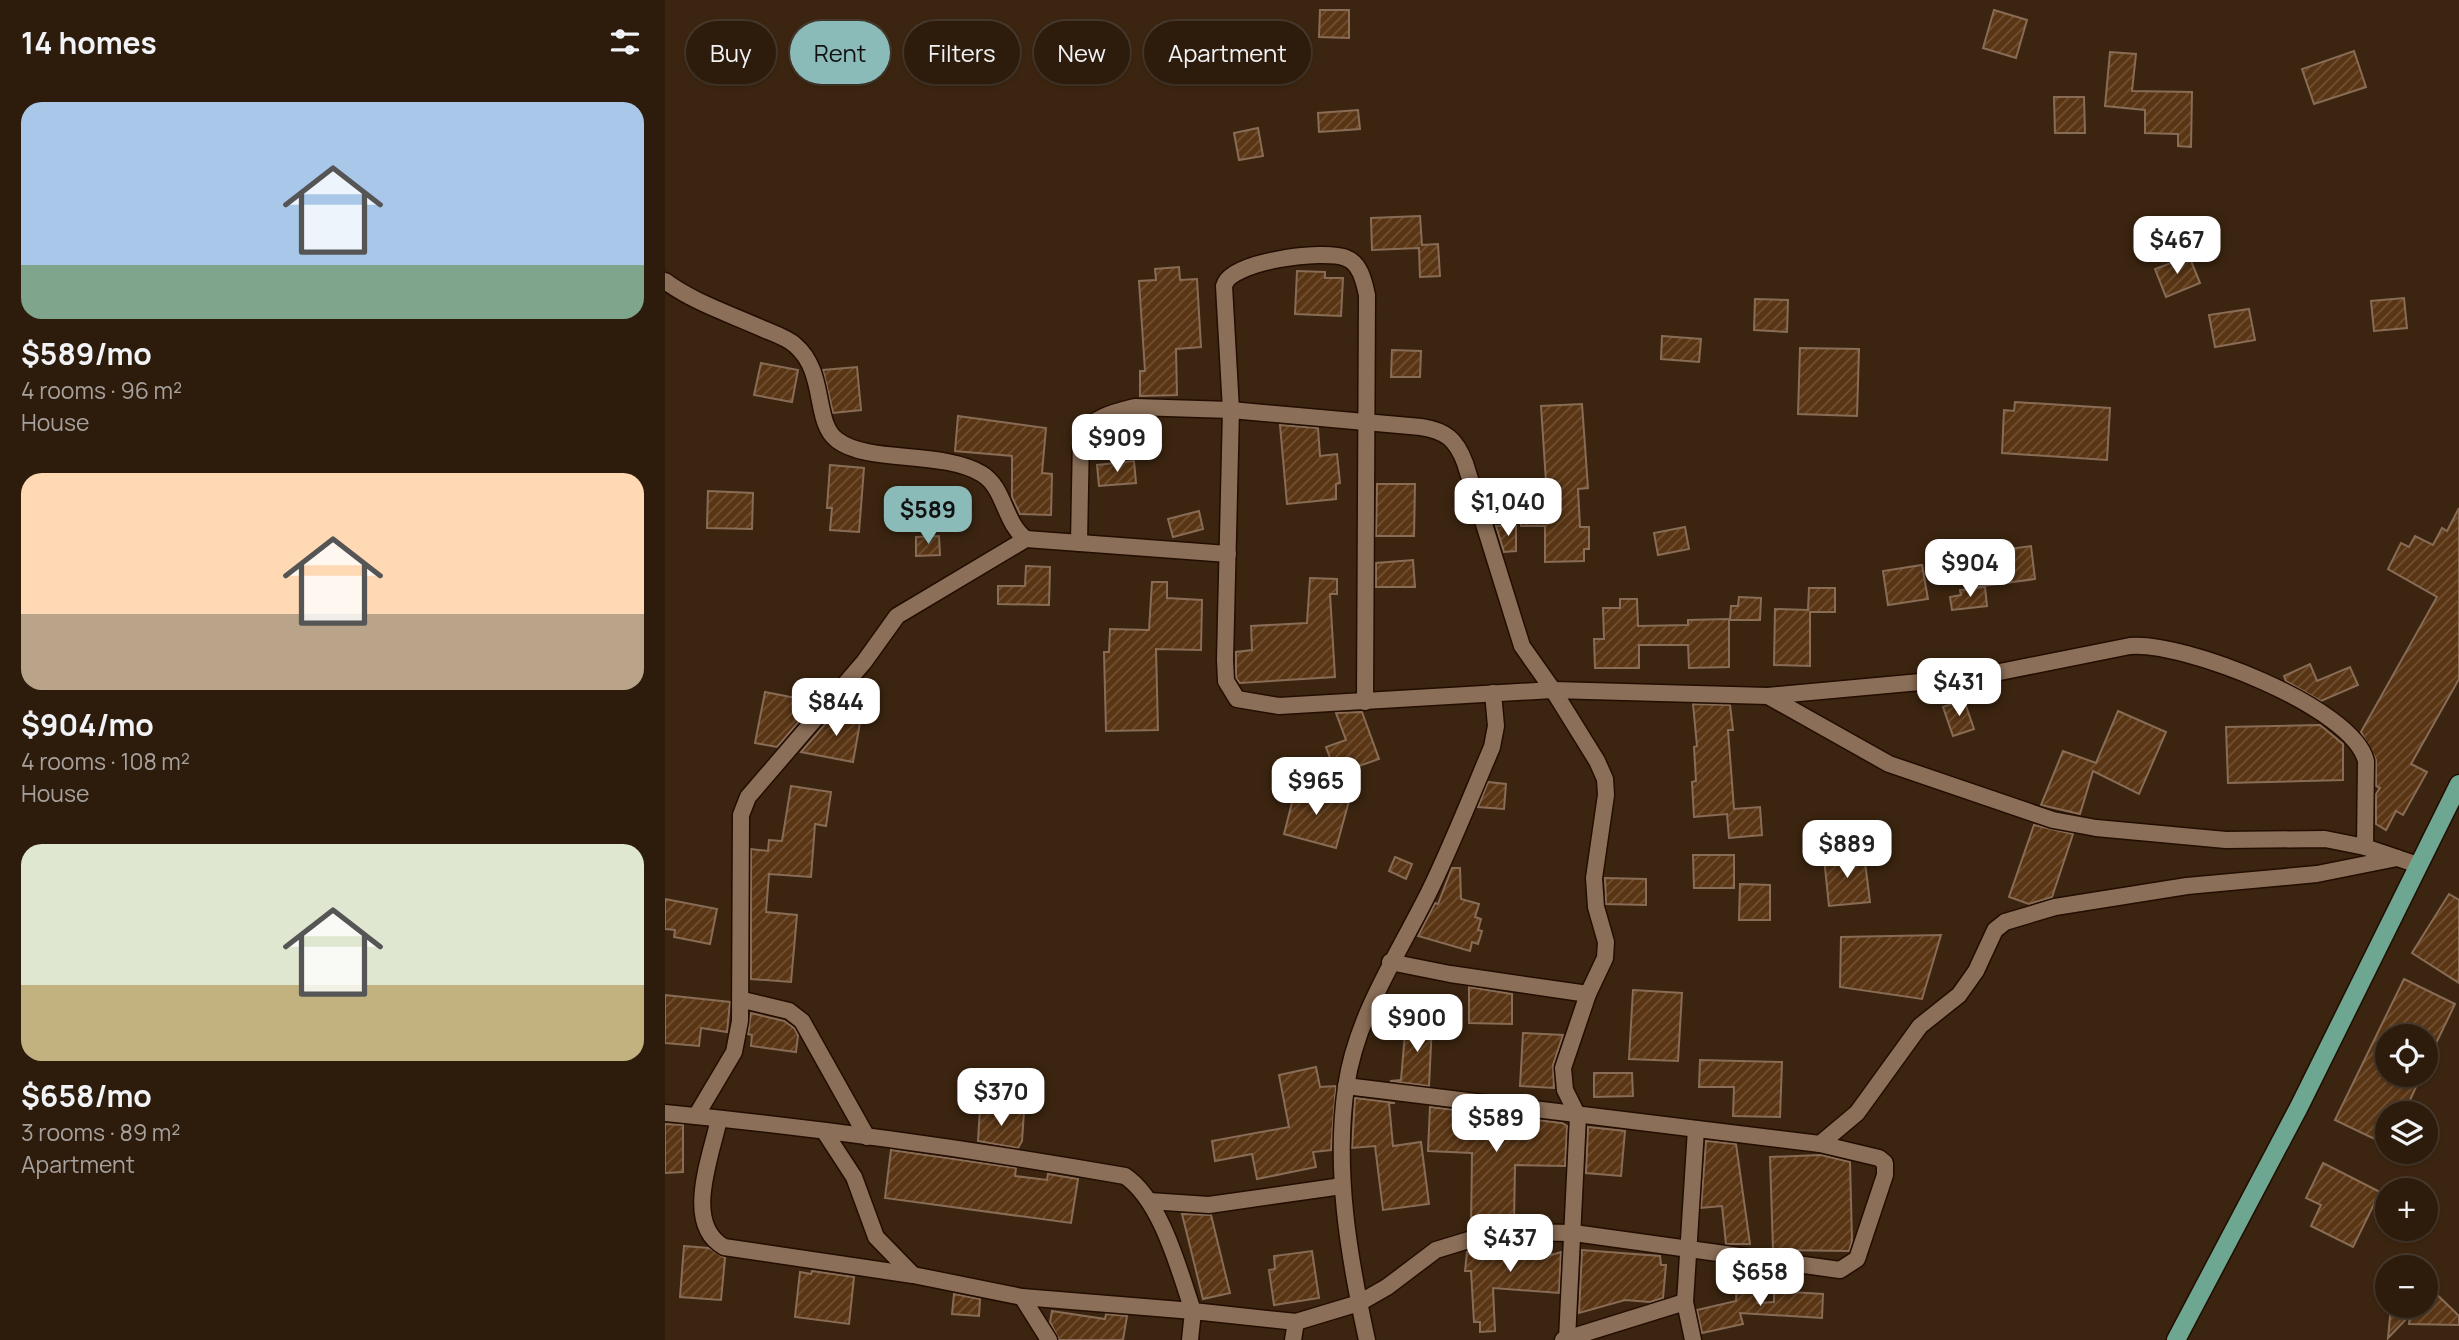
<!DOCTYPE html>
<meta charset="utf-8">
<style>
body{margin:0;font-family:Manrope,sans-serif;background:#352515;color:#f1f3f6;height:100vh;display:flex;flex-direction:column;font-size:26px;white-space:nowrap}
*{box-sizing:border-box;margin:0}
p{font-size:23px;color:#a7a19d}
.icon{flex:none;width:38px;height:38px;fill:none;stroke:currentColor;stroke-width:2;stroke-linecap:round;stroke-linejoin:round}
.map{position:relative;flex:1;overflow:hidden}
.panel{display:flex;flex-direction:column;background:#2d1c0c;width:665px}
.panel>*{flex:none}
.top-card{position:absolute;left:21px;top:21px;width:665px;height:63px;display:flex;gap:14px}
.tools{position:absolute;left:1710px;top:1024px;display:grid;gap:14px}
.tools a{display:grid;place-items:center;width:63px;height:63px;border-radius:50%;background:#2d1c0c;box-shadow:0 2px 5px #0004,0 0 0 2px #483a2d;font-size:35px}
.price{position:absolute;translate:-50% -60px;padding:0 16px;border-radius:14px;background:#fff;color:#222;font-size:23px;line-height:46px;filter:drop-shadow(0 2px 4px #0008)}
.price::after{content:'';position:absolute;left:50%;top:42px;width:21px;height:16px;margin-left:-10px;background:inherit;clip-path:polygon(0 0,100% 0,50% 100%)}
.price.current{background:#8bbbb9;color:#111}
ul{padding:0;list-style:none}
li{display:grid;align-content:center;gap:14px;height:371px;padding:0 21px}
li span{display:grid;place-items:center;height:217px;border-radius:21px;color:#555}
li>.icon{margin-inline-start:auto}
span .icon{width:126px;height:126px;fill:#fffc;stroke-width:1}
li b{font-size:30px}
h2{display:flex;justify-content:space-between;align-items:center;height:84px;padding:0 21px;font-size:30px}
.pill{padding:0 24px;border-radius:32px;background:#2d1c0c;box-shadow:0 2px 5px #0004,0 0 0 2px #483a2d;font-size:24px;line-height:63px}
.pill.current{background:#8bbbb9;color:#111}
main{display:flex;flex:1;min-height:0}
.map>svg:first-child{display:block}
.building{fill:url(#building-hatch);stroke:#886c56;stroke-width:2}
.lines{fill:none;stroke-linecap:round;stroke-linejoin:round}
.minor-casing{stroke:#220d00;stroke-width:19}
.primary-casing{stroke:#220d00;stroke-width:21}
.minor{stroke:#8b6f58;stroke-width:16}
.primary{stroke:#6da791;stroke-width:18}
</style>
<main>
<section class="panel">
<h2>14 homes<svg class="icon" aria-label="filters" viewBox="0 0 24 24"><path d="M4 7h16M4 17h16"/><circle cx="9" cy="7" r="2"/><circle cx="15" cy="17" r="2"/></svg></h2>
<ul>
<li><span style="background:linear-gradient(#a9c7e8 75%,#7fa58c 0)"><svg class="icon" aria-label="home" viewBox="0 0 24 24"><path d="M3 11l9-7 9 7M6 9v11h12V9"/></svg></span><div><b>$589/mo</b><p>4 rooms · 96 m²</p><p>House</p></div></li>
<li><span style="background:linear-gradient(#ffd9b3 65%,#b9a48a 0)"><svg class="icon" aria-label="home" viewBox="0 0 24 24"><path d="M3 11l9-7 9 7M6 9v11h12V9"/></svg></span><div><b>$904/mo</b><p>4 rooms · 108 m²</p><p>House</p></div></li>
<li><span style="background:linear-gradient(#dfe7d0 65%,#c2b280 0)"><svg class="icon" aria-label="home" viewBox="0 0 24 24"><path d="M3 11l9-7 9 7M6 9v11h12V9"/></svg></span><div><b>$658/mo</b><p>3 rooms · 89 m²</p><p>Apartment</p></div></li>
</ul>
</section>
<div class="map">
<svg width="1794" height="1340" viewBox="0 0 1794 1340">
<defs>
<pattern id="building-hatch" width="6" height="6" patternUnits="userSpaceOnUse" patternTransform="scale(1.75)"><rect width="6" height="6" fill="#593514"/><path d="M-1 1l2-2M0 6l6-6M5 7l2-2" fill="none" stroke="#715235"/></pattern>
</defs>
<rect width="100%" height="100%" fill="#3c2510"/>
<g class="building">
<path d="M655,10H684V38L654,37Z"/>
<path d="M1329,10L1362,20L1351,58L1318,48Z"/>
<path d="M1689,51L1701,87L1649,104L1637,69Z"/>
<path d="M1445,52L1471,54L1467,91L1527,92L1526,147L1513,146V134L1480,133V110L1440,106Z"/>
<path d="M1389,97H1419L1420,133H1390Z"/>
<path d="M693,110L695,129L654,132L653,113Z"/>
<path d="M593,128L598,156L574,160L569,133Z"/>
<path d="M755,216L757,245L773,244L775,276L755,277L754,248L707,250L706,218Z"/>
<path d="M1524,256L1535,283L1501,297L1490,269Z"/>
<path d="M514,267L515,280L532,279L536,347L511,349L512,395L475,396V371H480L474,281L491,280L490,269Z"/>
<path d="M632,271L660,272V278H678L676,316L630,314Z"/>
<path d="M1739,298L1742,328L1709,331L1706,301Z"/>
<path d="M1090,299L1123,300L1122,332L1089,330Z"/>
<path d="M1584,309L1590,340L1550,347L1544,315Z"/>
<path d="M997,336L1036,339L1034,362L996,359Z"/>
<path d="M1135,348L1194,349L1192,416L1133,414Z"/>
<path d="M727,350L756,351L755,377H726Z"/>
<path d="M96,363L133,370L127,402L89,395Z"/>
<path d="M192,367L196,410L168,413L158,370Z"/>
<path d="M1350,402L1445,408L1442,460L1337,453L1339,410L1349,411Z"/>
<path d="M917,404L923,488L913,489L915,527H924V549H919V561L880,562V526H856V512H883L876,406Z"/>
<path d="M293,416L381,428L377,473L387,474L386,515L355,514L347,497V456L290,451Z"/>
<path d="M615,425L653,428L655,456L672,454L675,483L671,484V499L622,504Z"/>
<path d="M469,461L471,483L434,486L432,465Z"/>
<path d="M165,465L199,468L194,532L165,530L167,508H162Z"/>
<path d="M712,484H750L749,536H711Z"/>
<path d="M43,491L88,493L87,529L42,528Z"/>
<path d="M1794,508V679L1746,764L1762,772L1738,815L1731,811L1721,830L1711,824V794L1715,788L1711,786V760L1696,732L1772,597L1723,569L1736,543L1744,547L1750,536L1768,545L1777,528L1782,531Z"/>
<path d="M534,511L538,529L508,537L503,519Z"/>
<path d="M831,526H851V551L839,552Z"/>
<path d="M1020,527L1024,549L993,555L989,533Z"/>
<path d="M274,536L275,555L251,556V537Z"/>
<path d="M1366,546L1370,579L1310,587L1306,554Z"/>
<path d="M748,560L750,587H711V563Z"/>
<path d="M1257,565L1263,599L1223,605L1218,571Z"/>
<path d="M361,566L385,567L384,605L333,604V586H360Z"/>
<path d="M645,578L672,579V594H665L670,677L575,683L571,678V652L587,650L586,626L642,623Z"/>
<path d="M487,582H502V598L537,600L536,650L491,649L493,730L441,731L439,652H444L445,629L484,630Z"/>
<path d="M1320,587L1322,606L1287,610L1285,597L1296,595L1295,590Z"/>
<path d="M1144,588H1170V612H1145V666L1109,665L1110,609L1143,610Z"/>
<path d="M1074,597L1096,598L1095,620H1065L1066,606H1073Z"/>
<path d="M955,599H972L973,626L1023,625V620L1064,619V667L1024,668L1023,645H974V668H930L929,639H939L938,608H955Z"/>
<path d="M1645,664L1652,681L1685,667L1693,685L1656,701L1621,681L1619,676Z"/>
<path d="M100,692L151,702L112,747L90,743Z"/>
<path d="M1299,700L1309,729L1288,736L1278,707Z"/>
<path d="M1028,704L1065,705L1068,730H1063L1069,809L1095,807L1097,835L1064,838L1062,814L1029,817L1027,782L1031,781L1029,747L1032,746Z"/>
<path d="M175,707H177L176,713L196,717L188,762L136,752Z"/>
<path d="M1453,711L1501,732L1474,794L1428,771L1415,814L1376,805L1398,751L1431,763Z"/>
<path d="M697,712L714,759L671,774L661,747L681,740L671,713Z"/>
<path d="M1655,725L1678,744V780L1563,783L1561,727Z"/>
<path d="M823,782L841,784L839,809L813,807Z"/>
<path d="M126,786L166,792L161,826L150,824L146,877L104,874L101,912L132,915L126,982L86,979V849L103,851L104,840L117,841Z"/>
<path d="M631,787L684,801L671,848L619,834Z"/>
<path d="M1369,825L1408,834L1387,897L1364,904L1344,897Z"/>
<path d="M1199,854L1205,902L1164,906L1159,858Z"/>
<path d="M1028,855H1069V888H1029Z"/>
<path d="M730,857L747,864L741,879L724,871Z"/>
<path d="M787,868H795L796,899L814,904L810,917L816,919L813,930L817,931L813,944L807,942L805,951L753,936L770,903L773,904Z"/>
<path d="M940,878L981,879V905L941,904Z"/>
<path d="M1075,884L1105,885V920H1074Z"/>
<path d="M1784,894L1794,900V983L1747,953Z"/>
<path d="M0,899L52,909L45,944L9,937L10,930L0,929Z"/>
<path d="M1276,935L1257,999L1175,987L1176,937Z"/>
<path d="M1739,979L1790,1004L1760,1066V1036H1722V1074L1751,1087L1739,1113H1722V1145L1670,1120Z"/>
<path d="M804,987L847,994V1024L804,1023Z"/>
<path d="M968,990L1017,993L1013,1061L964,1059Z"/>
<path d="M0,995L65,1002L62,1032L36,1028L34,1046L0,1043Z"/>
<path d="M86,1013L119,1021L129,1028L133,1035L131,1052L86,1046L87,1035L83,1034Z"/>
<path d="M741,1022L767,1024L764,1086L725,1081L736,1080Z"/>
<path d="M858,1033L898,1035L888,1065L889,1088L855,1086Z"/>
<path d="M1035,1060L1117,1062L1115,1117L1068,1116L1069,1087H1034Z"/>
<path d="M651,1067L655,1087L671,1086L666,1150L648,1152L651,1167L592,1179L587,1154L550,1161L547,1141L624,1127L614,1075Z"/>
<path d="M929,1073H967L968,1096L929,1097Z"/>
<path d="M690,1098L730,1103H724L728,1146L756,1142L764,1204L718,1210L710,1146L687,1148Z"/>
<path d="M765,1107L897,1123L902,1126L900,1166L850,1165L849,1222H827L806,1228L807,1153L763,1151Z"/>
<path d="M315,1109L359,1112L357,1141L353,1148L313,1141Z"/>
<path d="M0,1124L18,1125V1172L0,1173Z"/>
<path d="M923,1127L960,1131L956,1176L921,1173Z"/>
<path d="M1041,1141L1071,1144L1085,1244H1061L1057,1206L1036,1208Z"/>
<path d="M226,1150L351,1168L350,1176L382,1180L383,1174L413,1179L406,1223L220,1198Z"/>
<path d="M1156,1155L1185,1162L1187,1241L1184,1251L1108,1250L1105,1157Z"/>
<path d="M1658,1163L1715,1192L1688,1247L1646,1226L1656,1205L1641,1198Z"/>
<path d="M517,1214L546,1215L565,1293L538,1299Z"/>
<path d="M831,1243H887L886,1255L896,1252L894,1293L828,1288L830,1331L815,1332V1322H809L806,1271H800L802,1252Z"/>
<path d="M19,1246L44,1248L60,1258L56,1300L15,1297Z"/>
<path d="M917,1250L995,1256L996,1265H1001L998,1298L985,1302L960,1300L914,1313Z"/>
<path d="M647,1251L654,1298L609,1305L604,1270L610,1269L609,1256Z"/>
<path d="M147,1271L189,1277L184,1324L130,1317L135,1272L146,1274Z"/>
<path d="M1072,1282L1090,1284L1093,1303L1109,1302V1291L1158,1294L1157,1318L1075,1313L1078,1324L1037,1333L1032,1310L1071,1301Z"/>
<path d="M1760,1283L1794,1316V1325L1744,1324L1745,1315L1723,1338L1726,1306H1760Z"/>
<path d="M289,1294L315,1299L314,1316L287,1314Z"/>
<path d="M387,1311L440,1319L441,1314L462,1316L458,1340H394L385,1322Z"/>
</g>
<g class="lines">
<g class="minor-casing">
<g id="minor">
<path d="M0,281C28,302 65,314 96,328C107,333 121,337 130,345C162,372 148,422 172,440C203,464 278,450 317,474C340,488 339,523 361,539"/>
<path d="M414,543L416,436C427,417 450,412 470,407L566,410L756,427C781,431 791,439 800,463L857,646L888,690L932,761L940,779L941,795L929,878L931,907L941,942L940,958L923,994L898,1068L900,1090L913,1116L902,1339"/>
<path d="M1103,696L1310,677L1465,646C1518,641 1688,707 1701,761L1700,847"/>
<path d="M700,702L702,295C699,281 695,263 681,258C659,249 565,261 559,286L566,410L560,660L561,681L572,699L614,706L888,690L1103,696L1224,764L1388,820L1431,828L1561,840L1660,839L1700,847L1753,865"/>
<path d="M725,962L785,974L923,994"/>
<path d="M78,1000L124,1011L137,1021L202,1137"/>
<path d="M0,1113C154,1128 307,1149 460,1176C496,1200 514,1270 528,1311L631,1322"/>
<path d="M31,1116L69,1052L75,1021L76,815L83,797L199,662L232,616L361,539L563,554"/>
<path d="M54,1119C46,1157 18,1224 59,1247L248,1275"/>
<path d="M159,1131L189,1177L211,1237L248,1275L357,1297L384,1340"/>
<path d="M1155,1144L1192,1113L1255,1026L1294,995L1311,971L1330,930L1340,922L1390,907L1522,886L1652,874L1732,858"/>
<path d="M484,1201L544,1205L677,1186"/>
<path d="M357,1297L528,1311L525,1340"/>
<path d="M1020,1302L1031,1129"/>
<path d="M628,1340L631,1322L694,1303L722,1287L771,1250L830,1232L909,1233L1175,1270L1192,1259L1220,1175V1163L1214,1158L1155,1144L681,1086"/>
<path d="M702,1340C684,1258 669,1171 681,1087C691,1015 735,952 766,888C788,842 807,794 827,747L831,726L828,693"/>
<path d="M898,1340L1020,1302L1028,1340"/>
</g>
</g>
<g class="primary-casing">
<path id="primary" d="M1511,1340L1634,1107L1794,784"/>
</g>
<use href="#minor" class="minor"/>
<use href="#primary" class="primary"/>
</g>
</svg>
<div class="tools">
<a><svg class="icon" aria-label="locate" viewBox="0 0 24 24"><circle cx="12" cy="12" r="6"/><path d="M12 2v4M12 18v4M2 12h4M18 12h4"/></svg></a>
<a><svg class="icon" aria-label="layers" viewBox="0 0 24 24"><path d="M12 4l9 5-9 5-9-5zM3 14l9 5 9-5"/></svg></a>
<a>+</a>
<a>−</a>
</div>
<b class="price" style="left:1512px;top:276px">$467</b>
<b class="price" style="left:452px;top:474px">$909</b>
<b class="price" style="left:843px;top:538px">$1,040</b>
<b class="price current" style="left:263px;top:546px">$589</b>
<b class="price" style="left:1305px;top:599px">$904</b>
<b class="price" style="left:1294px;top:718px">$431</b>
<b class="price" style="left:171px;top:738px">$844</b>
<b class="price" style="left:651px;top:817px">$965</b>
<b class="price" style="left:1182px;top:880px">$889</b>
<b class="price" style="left:752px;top:1054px">$900</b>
<b class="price" style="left:336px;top:1128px">$370</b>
<b class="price" style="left:831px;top:1154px">$589</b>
<b class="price" style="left:845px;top:1274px">$437</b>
<b class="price" style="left:1095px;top:1308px">$658</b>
<div class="top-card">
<a class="pill">Buy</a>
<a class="pill current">Rent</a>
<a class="pill">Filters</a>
<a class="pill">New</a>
<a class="pill">Apartment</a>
</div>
</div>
</main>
